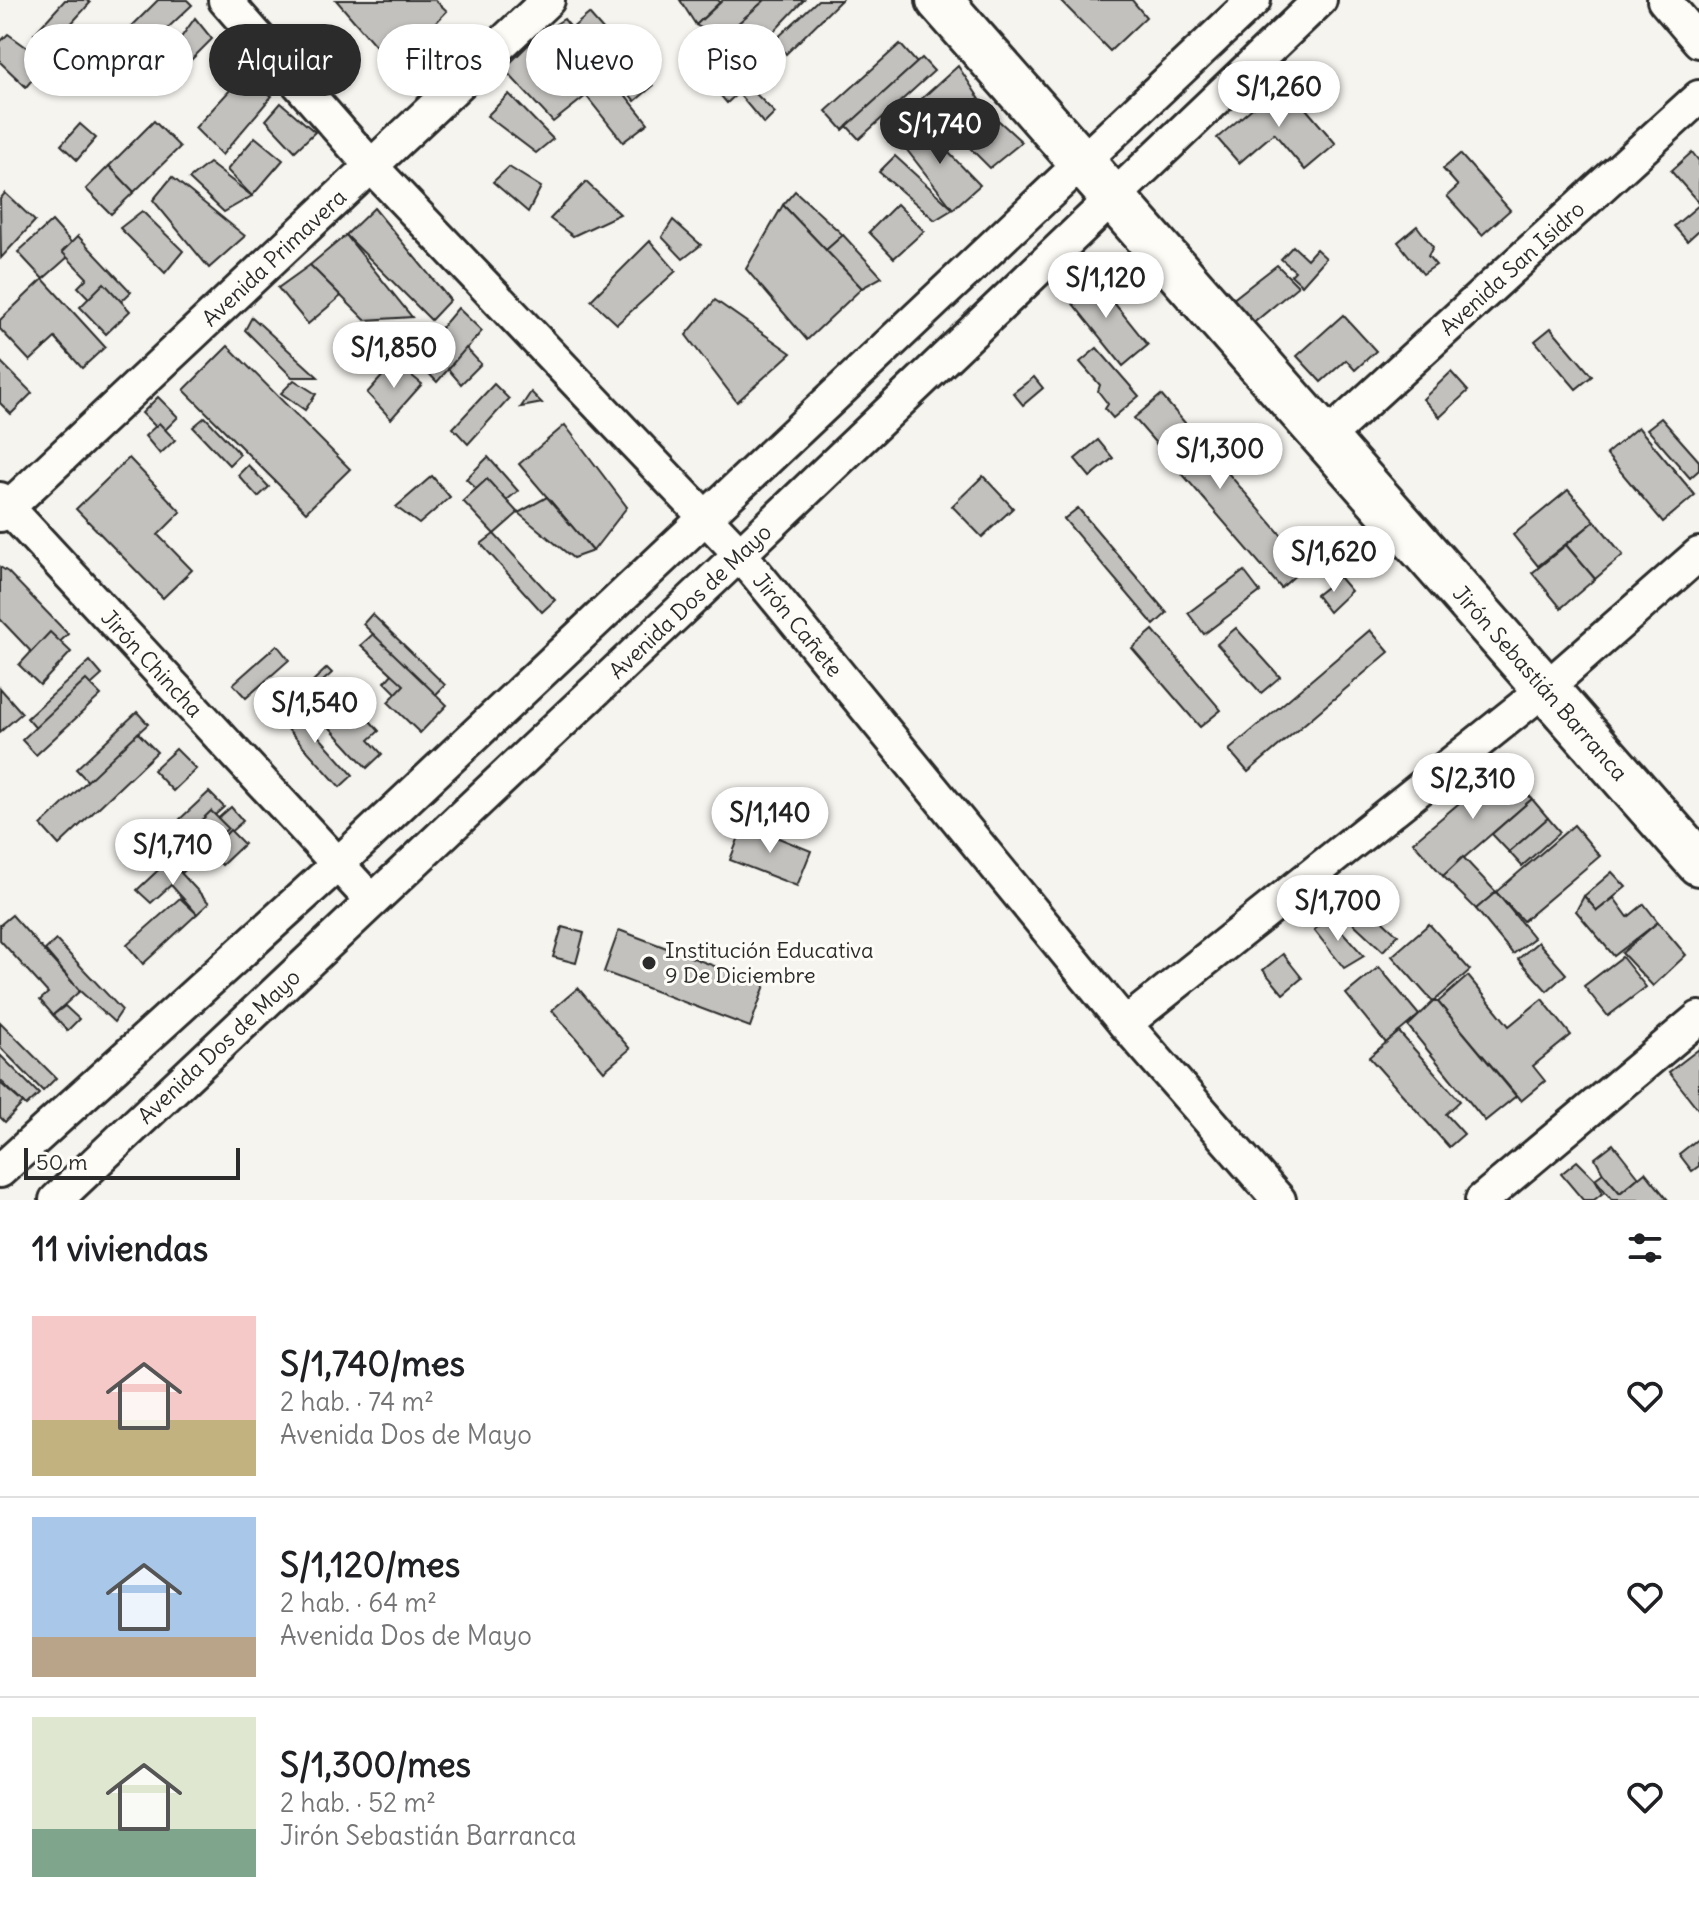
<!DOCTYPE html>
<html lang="es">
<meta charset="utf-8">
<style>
body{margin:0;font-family:Delius,sans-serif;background:#f6f6f6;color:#202124;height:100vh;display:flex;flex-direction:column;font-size:30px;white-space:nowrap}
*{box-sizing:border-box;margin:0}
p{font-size:26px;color:#757577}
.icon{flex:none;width:44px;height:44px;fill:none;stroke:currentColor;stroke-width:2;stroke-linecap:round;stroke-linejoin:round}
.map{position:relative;height:1200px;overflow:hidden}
.panel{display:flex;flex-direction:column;background:#fff;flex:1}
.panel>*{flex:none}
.guide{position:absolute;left:24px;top:24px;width:800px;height:72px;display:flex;gap:16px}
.scale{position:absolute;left:24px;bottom:20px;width:216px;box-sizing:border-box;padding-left:8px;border:4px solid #2b2b2b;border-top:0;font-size:22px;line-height:28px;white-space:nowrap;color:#2b2b2b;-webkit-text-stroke:6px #fdfcf7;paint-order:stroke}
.price{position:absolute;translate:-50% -68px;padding:0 18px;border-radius:28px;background:#fff;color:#222;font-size:26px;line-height:52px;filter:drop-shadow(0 2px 4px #0008)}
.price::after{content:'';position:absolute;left:50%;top:48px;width:24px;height:18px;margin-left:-12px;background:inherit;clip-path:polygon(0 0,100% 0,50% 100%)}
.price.on{background:#2b2b2b;color:#fff}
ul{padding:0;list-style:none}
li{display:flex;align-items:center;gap:24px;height:200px;padding:0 32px}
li+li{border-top:2px solid #e0e0e0}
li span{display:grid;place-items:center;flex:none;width:224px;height:160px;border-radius:0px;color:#555}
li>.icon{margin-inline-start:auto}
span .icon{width:96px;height:96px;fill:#fffc;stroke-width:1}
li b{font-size:34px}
h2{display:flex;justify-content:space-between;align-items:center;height:96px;padding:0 32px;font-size:34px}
.pill{padding:0 28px;border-radius:36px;background:#fff;box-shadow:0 2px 6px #0004;font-size:28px;line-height:72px}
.pill.on{background:#2b2b2b;color:#fff}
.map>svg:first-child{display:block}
.building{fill:#c2c1be;stroke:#2b2b2b;stroke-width:2}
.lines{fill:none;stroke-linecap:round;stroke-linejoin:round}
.street-casing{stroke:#2b2b2b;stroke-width:38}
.secondary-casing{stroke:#2b2b2b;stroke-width:50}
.street{stroke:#fdfcf7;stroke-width:32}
.secondary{stroke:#fdfcf7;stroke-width:44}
.poi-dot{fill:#2b2b2b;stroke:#fdfcf7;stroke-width:3}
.labels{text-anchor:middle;stroke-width:6;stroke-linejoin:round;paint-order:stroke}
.street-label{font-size:22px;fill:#2b2b2b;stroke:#fdfcf7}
.poi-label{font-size:22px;fill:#2b2b2b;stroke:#fdfcf7;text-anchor:start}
</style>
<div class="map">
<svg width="1699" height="1200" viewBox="0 0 1699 1200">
<rect width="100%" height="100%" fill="#f5f4ef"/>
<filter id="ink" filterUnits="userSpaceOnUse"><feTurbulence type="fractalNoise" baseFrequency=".0125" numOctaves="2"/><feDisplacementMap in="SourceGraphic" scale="16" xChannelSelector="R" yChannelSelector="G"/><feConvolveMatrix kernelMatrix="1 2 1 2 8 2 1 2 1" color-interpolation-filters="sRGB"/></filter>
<g filter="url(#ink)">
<g class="building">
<path d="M65,0H87L90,3L48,49L34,34Z"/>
<path d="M158,0H187L192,5L136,58L116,42Z"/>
<path d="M336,0H435L447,11L394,67Z"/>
<path d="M680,0H718L720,2L696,25Z"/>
<path d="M723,0H765L720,39L696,25Z"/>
<path d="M765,0H804L743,64L720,39Z"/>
<path d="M818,0H841L786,54L775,40Z"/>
<path d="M1060,0H1132L1146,17L1110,51Z"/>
<path d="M589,14L653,86L635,101L572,28Z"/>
<path d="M195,18L212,39L183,68L170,53Z"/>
<path d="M564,19L648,123L623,142L538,35Z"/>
<path d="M8,34L47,62L26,87L0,62V42Z"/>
<path d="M538,35L587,95L553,122L504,69Z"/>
<path d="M720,39L742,80L738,93L727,103L691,61Z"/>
<path d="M900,44L917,63L843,130L826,111Z"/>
<path d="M87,51L108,69L90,92L71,67Z"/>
<path d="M922,58L934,71L859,139L847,126Z"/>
<path d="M958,66L987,110L942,145L908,111Z"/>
<path d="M243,76L272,96L222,155L195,128Z"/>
<path d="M1283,82L1336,144L1305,170L1274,133L1239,163L1217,138Z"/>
<path d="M751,89L775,113L764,124L738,93Z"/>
<path d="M509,94L553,139L536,153L487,116Z"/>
<path d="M281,103L315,132L295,151L266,120Z"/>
<path d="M987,110L1022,142L990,168L960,138Z"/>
<path d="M154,121L180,147L134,192L109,166Z"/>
<path d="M918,121L980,185L953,209L903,145Z"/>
<path d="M80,124L96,138L77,160L61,145Z"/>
<path d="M255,137L283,160L252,196L227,170Z"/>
<path d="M1692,152L1699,161V203L1671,171Z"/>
<path d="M1460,154L1510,210L1482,235L1447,196L1458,186L1443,169Z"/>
<path d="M895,156L953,209L935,220L879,172Z"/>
<path d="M209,163L252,196L224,212L189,179Z"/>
<path d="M109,166L134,192L111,214L86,189Z"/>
<path d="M509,167L541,187L528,212L493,182Z"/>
<path d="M172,177L245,236L209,268L153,200Z"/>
<path d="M586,182L620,214L573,236L550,219Z"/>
<path d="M795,191L843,235L826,250L783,205Z"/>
<path d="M5,193L35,221L1,258L0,199Z"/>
<path d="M897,204L924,231L894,258L869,232Z"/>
<path d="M783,205L862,288L807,340L746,269Z"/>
<path d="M1699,205V230L1687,241L1674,226Z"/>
<path d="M374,208L450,300L431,320L346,235Z"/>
<path d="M142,211L183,251L165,273L120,228Z"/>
<path d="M673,220L701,245L683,259L662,237Z"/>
<path d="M52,221L77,249L43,279L18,252Z"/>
<path d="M1417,226L1433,247L1428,256L1436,265L1423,274L1398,242Z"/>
<path d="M346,235L412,317L365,320L310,265Z"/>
<path d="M843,235L882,277L862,288L826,250Z"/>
<path d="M78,236L131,292L106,316L78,287L87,278L62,252Z"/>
<path d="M650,241L676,271L617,324L591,300Z"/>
<path d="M1293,246L1307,259L1316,249L1326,258L1302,285L1291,275L1295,271L1281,259Z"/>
<path d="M310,265L341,296L308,324L278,288Z"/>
<path d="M1277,265L1298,286L1251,325L1232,300Z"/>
<path d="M1090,273L1148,345L1123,366L1065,294Z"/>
<path d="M43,279L105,347L82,368L55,338L30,361L0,329V320Z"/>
<path d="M104,283L130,311L106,334L80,307Z"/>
<path d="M715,300L791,353L737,402L686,335Z"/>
<path d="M458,308L482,331L437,382L415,359Z"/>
<path d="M1343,315L1376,351L1355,370L1346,360L1321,382L1297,356Z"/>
<path d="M252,317L318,377H292L245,330Z"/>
<path d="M1551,328L1592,376L1576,389L1535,341Z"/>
<path d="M228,346L350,469L306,512L184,390Z"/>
<path d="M466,348L481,364L461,384L448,369Z"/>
<path d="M1097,348L1139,396L1113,418L1105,409L1108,404L1098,391L1100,385L1080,362Z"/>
<path d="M0,361L32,393L11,414L0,403Z"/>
<path d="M395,362L422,384L391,419L367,393Z"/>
<path d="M1451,372L1468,391L1440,417L1423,399Z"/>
<path d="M1034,377L1043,388L1023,405L1013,393Z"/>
<path d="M294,380L316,394L305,410L281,393Z"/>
<path d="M494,384L509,399L468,444L453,428Z"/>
<path d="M531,392L542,403L521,407Z"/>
<path d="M1161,395L1307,565L1281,588L1134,418Z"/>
<path d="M158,397L178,417L162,433L142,413Z"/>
<path d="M205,417L240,454L229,465L193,427Z"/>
<path d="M1661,418L1699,461V470L1690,478L1647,429Z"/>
<path d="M159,423L175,440L160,454L145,436Z"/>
<path d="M565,425L627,507L593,551L519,464Z"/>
<path d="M1638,427L1695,495L1663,522L1606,454Z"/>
<path d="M1098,440L1113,458L1090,477L1075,459Z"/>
<path d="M488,457L518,491L497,508L466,479Z"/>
<path d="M129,458L181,512L158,535L192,570L163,598L76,509Z"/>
<path d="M248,465L269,487L258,497L238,475Z"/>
<path d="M432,476L450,497L419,524L396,507Z"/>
<path d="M983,476L1013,508L982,537L952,506Z"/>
<path d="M487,479L518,513L494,534L463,501Z"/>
<path d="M1568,490L1595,521L1538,566L1513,535Z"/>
<path d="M547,497L593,551L573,558L518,513Z"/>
<path d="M1078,508L1167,613L1154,625L1064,519Z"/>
<path d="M1595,521L1623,555L1595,579L1566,545Z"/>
<path d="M494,534L555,600L542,612L481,544Z"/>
<path d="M1566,545L1595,579L1561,608L1532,573Z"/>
<path d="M0,567L8,572L68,634L40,661L0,619Z"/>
<path d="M1244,571L1260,592L1204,634L1188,613Z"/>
<path d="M1339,577L1351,591L1329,612L1316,595Z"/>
<path d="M372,614L445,685L417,714L385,682L392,674L361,645L377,638L363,624Z"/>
<path d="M1236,628L1280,677L1261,693L1217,644Z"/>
<path d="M1153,630L1221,710L1200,727L1132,648Z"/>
<path d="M1370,630L1389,652L1248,772L1229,750Z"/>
<path d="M50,632L71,652L40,685L19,665Z"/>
<path d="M373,634L447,705L420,733L388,702L404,685L361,645Z"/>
<path d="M277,645L289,660L246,698L233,684Z"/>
<path d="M90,661L102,675L39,732L27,718Z"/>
<path d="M327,668L332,673L314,689L339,716L353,702L379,731L369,740L382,754L367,768L299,694Z"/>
<path d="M86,680L101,695L36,755L22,740Z"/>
<path d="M0,688L22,713L0,732Z"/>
<path d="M290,704L353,775L340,787L276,716Z"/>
<path d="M137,712L148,724L138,733L147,742L96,790L76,769Z"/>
<path d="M138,733L157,752L59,845L41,825Z"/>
<path d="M176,749L196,769L173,791L153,770Z"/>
<path d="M1503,766L1532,799L1443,876L1413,842Z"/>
<path d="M209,792L224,807L194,834L180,819Z"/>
<path d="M1532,799L1548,818L1509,852L1492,834Z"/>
<path d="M231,807L243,821L219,842L207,828Z"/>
<path d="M211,811L228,828L182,873L169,860L185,844L181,840Z"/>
<path d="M1548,818L1560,832L1522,866L1509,852Z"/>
<path d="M744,824L811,851L797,886L730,860Z"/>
<path d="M1574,825L1600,856L1523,921L1496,892Z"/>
<path d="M230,830L244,844L222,865L209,852Z"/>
<path d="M1463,857L1496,892L1476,909L1443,876Z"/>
<path d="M169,860L209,903L197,914L171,885L151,903L137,890Z"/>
<path d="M1612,872L1626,887L1597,911L1584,896Z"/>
<path d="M1496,892L1534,938L1513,954L1476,909Z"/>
<path d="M1353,893L1398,935L1383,951L1338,909Z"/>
<path d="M1584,896L1597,911L1614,898L1628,917L1644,904L1658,922L1614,956L1576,911Z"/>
<path d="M180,898L197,914L143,964L127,945Z"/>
<path d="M12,915L80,991L53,1015L40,1000L48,993L0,940V925Z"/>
<path d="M1330,918L1364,956L1344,968L1314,930Z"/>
<path d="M1658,922L1686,955L1653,986L1622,953Z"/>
<path d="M1429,924L1470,970L1433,1002L1392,956Z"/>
<path d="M562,927L584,933L576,963L553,957Z"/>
<path d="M619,930L765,985L750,1027L604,972Z"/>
<path d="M56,940L122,1010L114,1022L80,991L45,950Z"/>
<path d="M1538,942L1566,974L1547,991L1518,959Z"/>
<path d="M1283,954L1302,978L1283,994L1263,970Z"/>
<path d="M1622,957L1646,987L1608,1016L1584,986Z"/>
<path d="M1379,967L1419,1015L1386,1043L1346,994Z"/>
<path d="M1468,976L1509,1026L1542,999L1571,1035L1533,1066L1545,1081L1521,1101L1438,1002Z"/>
<path d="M578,988L630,1049L604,1071L552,1010Z"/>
<path d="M1433,1002H1438L1516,1096L1485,1121L1408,1026Z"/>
<path d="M65,1006L79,1019L67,1031L53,1015Z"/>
<path d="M0,1022L56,1078L43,1091L0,1047Z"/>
<path d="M1399,1032L1460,1101L1446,1114L1464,1134L1449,1147L1369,1057Z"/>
<path d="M1699,1049V1108L1698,1109L1669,1072Z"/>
<path d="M0,1055L39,1094L26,1106L0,1080Z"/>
<path d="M0,1083L23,1103L5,1122L0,1117Z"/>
<path d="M1699,1138V1166L1692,1171L1679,1154Z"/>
<path d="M1613,1144L1639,1177L1620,1193L1603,1173L1595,1158Z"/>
<path d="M1577,1161L1595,1179L1603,1193L1594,1200H1583L1561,1174Z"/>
<path d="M1645,1172L1668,1200H1612L1595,1179L1603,1173L1620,1193Z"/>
</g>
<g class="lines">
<g class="street-casing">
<g id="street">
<path id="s1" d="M225,0L371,166L740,554L1125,1024L1279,1200"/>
<path d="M1664,0L1699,41"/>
<path id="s2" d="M1326,438L1699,97"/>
<path id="s3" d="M0,499L371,900"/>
<path id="s4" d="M0,515L548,0"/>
<path d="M1125,1024L1546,688L1699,554"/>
<path d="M0,1171L338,864L1254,0"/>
<path id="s5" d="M56,1200L740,554L1320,0"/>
<path d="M1482,1200L1699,1018"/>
</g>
</g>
<g class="secondary-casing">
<g id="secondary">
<path id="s6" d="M939,0L1699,863"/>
</g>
</g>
<use href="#street" class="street"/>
<use href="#secondary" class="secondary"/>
</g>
</g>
<circle class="poi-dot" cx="649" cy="963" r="8"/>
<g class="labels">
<g class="street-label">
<text dy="8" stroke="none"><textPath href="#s4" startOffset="376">Avenida Primavera</textPath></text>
<text dy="8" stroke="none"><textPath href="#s2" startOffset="252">Avenida San Isidro</textPath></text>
<text dy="8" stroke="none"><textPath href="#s5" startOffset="872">Avenida Dos de Mayo</textPath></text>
<text dy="8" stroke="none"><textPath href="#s1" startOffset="848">Jirón Cañete</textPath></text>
<text dy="8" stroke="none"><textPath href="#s3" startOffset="224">Jirón Chincha</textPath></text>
<text dy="8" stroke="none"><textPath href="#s6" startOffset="910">Jirón Sebastián Barranca</textPath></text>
<text dy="8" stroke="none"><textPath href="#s5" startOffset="224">Avenida Dos de Mayo</textPath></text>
</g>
<g class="poi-label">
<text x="665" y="958">Institución Educativa<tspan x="665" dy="25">9 De Diciembre</tspan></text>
</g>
</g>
</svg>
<div class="scale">50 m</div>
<b class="price" style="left:1279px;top:129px">S/1,260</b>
<b class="price on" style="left:940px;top:166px">S/1,740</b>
<b class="price" style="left:1106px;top:320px">S/1,120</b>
<b class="price" style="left:394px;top:390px">S/1,850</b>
<b class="price" style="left:1220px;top:491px">S/1,300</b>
<b class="price" style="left:1334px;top:594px">S/1,620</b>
<b class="price" style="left:315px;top:745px">S/1,540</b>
<b class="price" style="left:1473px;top:821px">S/2,310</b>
<b class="price" style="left:770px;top:855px">S/1,140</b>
<b class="price" style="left:173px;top:887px">S/1,710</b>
<b class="price" style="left:1338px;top:943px">S/1,700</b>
<div class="guide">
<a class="pill">Comprar</a>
<a class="pill on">Alquilar</a>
<a class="pill">Filtros</a>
<a class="pill">Nuevo</a>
<a class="pill">Piso</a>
</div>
</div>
<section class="panel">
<h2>11 viviendas<svg class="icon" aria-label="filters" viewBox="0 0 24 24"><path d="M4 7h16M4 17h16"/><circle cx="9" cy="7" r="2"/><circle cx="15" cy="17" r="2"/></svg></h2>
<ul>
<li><span style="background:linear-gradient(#f6c9c9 65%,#c2b280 0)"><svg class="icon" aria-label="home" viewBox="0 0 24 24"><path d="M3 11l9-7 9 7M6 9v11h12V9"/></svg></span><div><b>S/1,740/mes</b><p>2 hab. · 74 m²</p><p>Avenida Dos de Mayo</p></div><svg class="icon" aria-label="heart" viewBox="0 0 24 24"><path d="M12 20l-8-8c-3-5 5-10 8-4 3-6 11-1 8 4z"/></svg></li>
<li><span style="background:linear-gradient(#a9c7e8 75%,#b9a48a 0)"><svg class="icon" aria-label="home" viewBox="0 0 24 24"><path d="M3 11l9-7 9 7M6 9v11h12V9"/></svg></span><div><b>S/1,120/mes</b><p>2 hab. · 64 m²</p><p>Avenida Dos de Mayo</p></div><svg class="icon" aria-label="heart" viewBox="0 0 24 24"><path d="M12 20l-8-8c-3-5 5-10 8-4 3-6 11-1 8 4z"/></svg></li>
<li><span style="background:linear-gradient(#dfe7d0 70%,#7fa58c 0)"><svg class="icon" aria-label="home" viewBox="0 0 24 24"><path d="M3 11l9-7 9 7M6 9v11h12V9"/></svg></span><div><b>S/1,300/mes</b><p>2 hab. · 52 m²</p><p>Jirón Sebastián Barranca</p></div><svg class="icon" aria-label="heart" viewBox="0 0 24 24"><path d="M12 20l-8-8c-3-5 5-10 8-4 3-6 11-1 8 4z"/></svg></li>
</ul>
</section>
